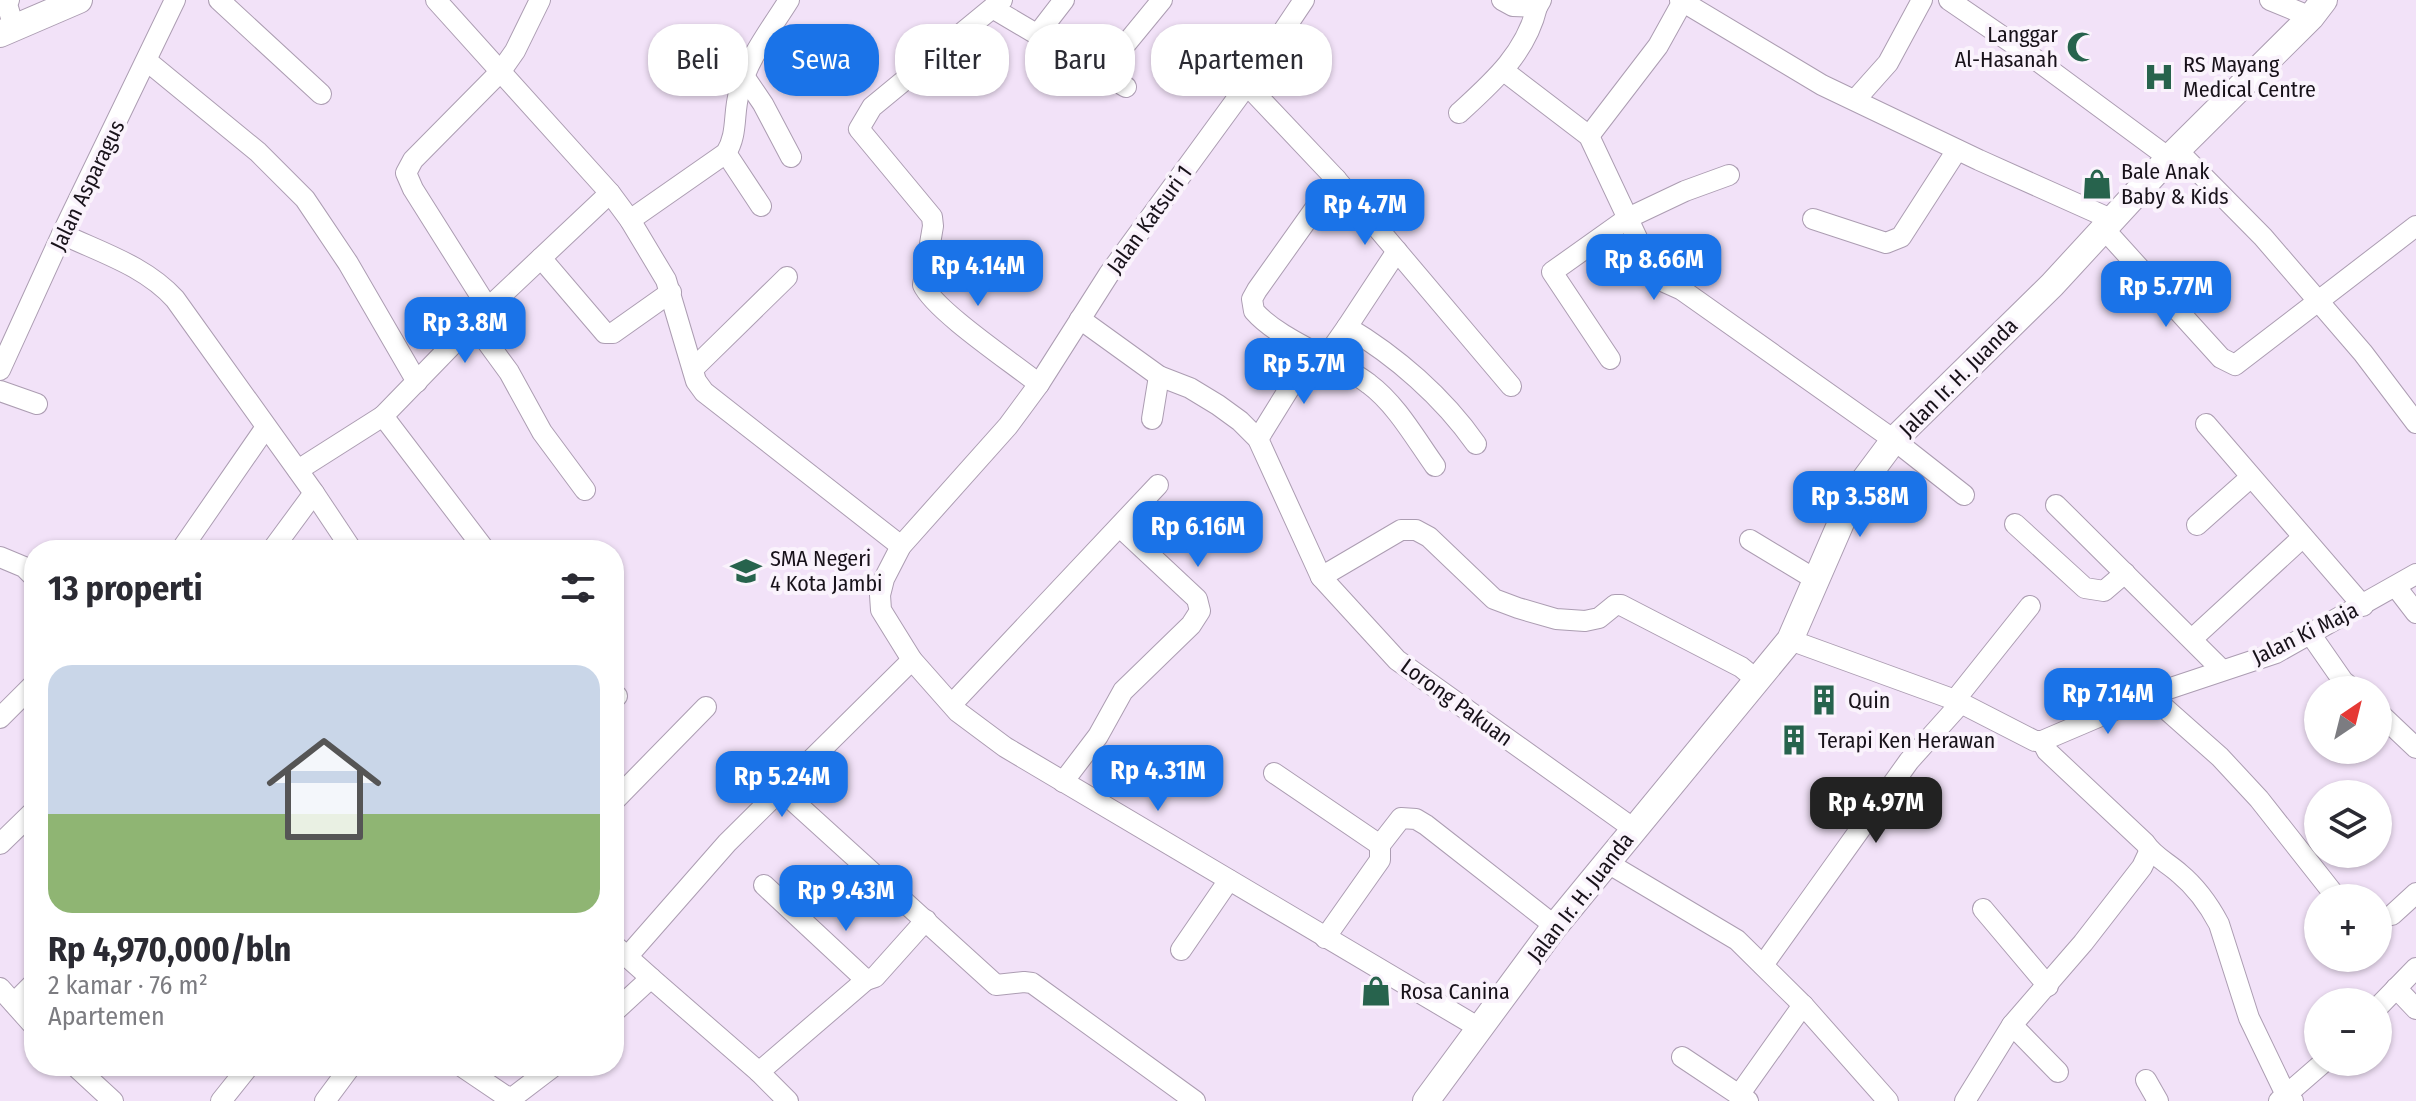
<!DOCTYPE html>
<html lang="id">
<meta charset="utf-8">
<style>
body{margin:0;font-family:"Fira Sans Condensed",sans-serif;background:#f7f7f7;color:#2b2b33;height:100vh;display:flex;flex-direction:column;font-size:30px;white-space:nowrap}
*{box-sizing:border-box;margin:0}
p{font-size:26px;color:#7c7c81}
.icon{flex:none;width:44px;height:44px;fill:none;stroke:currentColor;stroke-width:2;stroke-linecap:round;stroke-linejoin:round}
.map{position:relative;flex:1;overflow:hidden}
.drawer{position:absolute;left:24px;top:540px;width:600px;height:536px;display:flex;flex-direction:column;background:#fff;border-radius:32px;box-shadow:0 2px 6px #0004}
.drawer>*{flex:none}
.hud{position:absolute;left:648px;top:24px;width:760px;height:72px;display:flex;gap:16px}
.needle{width:52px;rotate:35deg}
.buttons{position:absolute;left:2304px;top:676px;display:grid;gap:16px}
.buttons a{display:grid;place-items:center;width:88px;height:88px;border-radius:50%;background:#fff;box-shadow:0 2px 6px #0004;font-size:40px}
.price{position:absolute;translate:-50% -68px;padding:0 18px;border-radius:16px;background:#1a73e8;color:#fff;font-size:26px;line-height:52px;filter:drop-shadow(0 2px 4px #0008)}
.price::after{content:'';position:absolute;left:50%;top:48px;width:24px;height:18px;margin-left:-12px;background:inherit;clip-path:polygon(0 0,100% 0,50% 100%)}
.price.on{background:#222;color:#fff}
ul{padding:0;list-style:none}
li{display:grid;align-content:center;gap:16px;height:424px;padding:0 24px}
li+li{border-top:2px solid #e1e1e2}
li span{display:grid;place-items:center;height:248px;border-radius:24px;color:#555}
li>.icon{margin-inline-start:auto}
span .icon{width:144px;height:144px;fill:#fffc;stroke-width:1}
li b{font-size:34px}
h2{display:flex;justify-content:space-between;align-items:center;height:96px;padding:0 24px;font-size:34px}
.tag{padding:0 28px;border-radius:32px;background:#fff;box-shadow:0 2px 6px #0004;font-size:28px;line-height:72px}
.tag.on{background:#1a73e8;color:#fff}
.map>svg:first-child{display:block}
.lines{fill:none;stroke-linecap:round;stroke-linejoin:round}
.minor-casing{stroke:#ac9db2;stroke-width:22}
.major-casing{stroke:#ac9db2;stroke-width:28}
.minor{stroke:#fff;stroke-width:20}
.major{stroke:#fff;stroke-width:26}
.labels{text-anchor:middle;stroke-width:8;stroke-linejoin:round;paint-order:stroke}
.poi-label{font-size:22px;fill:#18121a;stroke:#faf3fc;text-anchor:start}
.street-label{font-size:22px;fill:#18121a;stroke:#faf3fc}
</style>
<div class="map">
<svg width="2416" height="1101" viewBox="0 0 2416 1101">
<rect width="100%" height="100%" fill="#f2e2f8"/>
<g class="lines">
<g class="minor-casing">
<g id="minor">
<path d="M9,0L7,4L14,28"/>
<path d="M219,0L321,94"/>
<path d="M436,0L610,193L630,220L666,280L696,381L704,392L901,546"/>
<path d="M1002,0L872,107L859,129L932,217L933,226L923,285C935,311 1013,363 1039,384"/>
<path d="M1304,0L1247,85L1109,274L1039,384L1008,426L901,546L884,579L880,595L881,610L912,660L958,712L1005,747L1481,1029"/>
<path d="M1502,0L1513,6L1537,7L1541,0"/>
<path d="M1680,0L1822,85L1979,160L2113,220"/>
<path d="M1949,0L2031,56L2169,158"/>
<path d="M2270,0L2311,17"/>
<path d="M994,9L1126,87"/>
<path d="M1037,35L1064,0"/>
<path d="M147,61L258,152L305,199L348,263L417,382"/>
<path d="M1504,71L1589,136L1654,274L1662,281L1682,290L1894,440L1964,495"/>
<path d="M1102,73L1162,0"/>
<path d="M744,76L763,104L791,157"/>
<path d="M1247,85L1336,179L1511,386"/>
<path d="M1855,100L1888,63L1922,0"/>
<path d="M1459,113C1493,82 1526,53 1537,7"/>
<path d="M1589,136L1658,46L1683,1"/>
<path d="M2177,150L2263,237L2363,353L2416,423"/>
<path d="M726,153L761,206"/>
<path d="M1336,179L1257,290L1252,299L1254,311C1280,341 1337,359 1369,384C1396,404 1415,438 1435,466"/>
<path d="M1813,219L1886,243L1901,237L1957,150"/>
<path d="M630,220L726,153C738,134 733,114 739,93C747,59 771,29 789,0"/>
<path d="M2104,229L2221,358L2235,365L2416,226"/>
<path d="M62,234C102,253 145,266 175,299L314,493L272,550"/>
<path d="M541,258L605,333H613L671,292"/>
<path d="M488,308L413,189L406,173L413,160L501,71L515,51L540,0"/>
<path d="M1080,319L1159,376L1190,388L1218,405L1240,421L1258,439L1321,577L1397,660L1634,829"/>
<path d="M474,324L509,372L542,432L585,490"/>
<path d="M1347,327L1397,251"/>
<path d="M1326,357L1347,327C1396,356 1443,397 1476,444"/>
<path d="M1610,359L1552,272L1628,218L1685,191L1729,175"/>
<path d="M693,369L787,277"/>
<path d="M0,370L62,234L175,0"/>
<path d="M0,391L37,404"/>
<path d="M1152,419L1159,376"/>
<path d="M2206,424L2363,606"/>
<path d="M1258,439L1297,376L1309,350"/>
<path d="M298,470L383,416"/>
<path d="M314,493L352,550"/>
<path d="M2056,505L2222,670"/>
<path d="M2015,524L2085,588L2104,591L2125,573"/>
<path d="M2197,525L2251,477"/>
<path d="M1750,540L1818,581"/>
<path d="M181,550L266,427"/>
<path d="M485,550L383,416L488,308L610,193"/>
<path d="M0,557L24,567L34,577"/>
<path d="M1321,577L1401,530H1416L1429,537L1494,599L1518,608L1556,619L1585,621L1599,618L1615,605H1621L1741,667L1758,681"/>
<path d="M2396,587L2416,613"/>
<path d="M2311,635L2343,681L2354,690"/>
<path d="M2192,639L2303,537"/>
<path d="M1790,640L1955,700L2035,741H2042L2150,695L2276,653L2416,574"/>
<path d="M2150,695L2220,757L2259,799L2337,898"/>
<path d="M614,699L617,696"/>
<path d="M1955,700L2030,606"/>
<path d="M952,704L1158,485"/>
<path d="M2378,712L2416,748"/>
<path d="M0,718L34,684"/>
<path d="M2042,741L2047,751L2145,843C2153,856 2168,863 2179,873C2196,887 2209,905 2219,924L2249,1018L2286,1095L2293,1101"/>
<path d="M1274,773L1380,845"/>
<path d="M1063,782L1098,736L1123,691L1191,625L1200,611L1197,599L1121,528"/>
<path d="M780,789L996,985L1024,982L1032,983L1195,1101"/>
<path d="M614,801L706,707"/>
<path d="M0,844L34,811"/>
<path d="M1606,862L1737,940L1803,1005L1888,1101"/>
<path d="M764,885L866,980L875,977L926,920"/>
<path d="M1983,909L2048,986"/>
<path d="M2392,915L2416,893"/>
<path d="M1325,938L1380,860V845L1401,818L1416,819L1426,825L1555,926"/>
<path d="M614,945L651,978L614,1012"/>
<path d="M1181,950L1229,880"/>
<path d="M627,957L727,843L912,660"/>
<path d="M1763,965L1909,761L1961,703"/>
<path d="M651,978L759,1072L788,1101"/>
<path d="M0,988L34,1026"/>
<path d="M2396,988L2416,1009"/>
<path d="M14,1003L34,983"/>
<path d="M2378,1007L2416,968"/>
<path d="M2012,1025L2058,1072"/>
<path d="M1682,1057L1748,1101"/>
<path d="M75,1066L113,1101"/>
<path d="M461,1066L504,1095L512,1098L554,1066"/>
<path d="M759,1072L866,980"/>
<path d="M2146,1080L2158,1101"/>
<path d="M1739,1095L1803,1005"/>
<path d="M221,1101L249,1066"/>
<path d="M325,1101L351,1066"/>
<path d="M1965,1101L2012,1025L2083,943L2142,867L2150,850"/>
<path d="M2279,1101L2324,1062"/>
</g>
</g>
<g class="major-casing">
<g id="major">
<path d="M0,34L79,0"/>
<path d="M1426,1101L1555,926L1790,640L1853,495L1894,440L2052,285L2169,158L2311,17L2324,0"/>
</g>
</g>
<use href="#minor" class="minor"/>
<use href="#major" class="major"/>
</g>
<defs>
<g id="mosque-bare" transform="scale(2.4)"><path d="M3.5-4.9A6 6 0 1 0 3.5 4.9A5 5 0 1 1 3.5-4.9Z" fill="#27634d" stroke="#faf3fc" stroke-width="2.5" paint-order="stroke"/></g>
<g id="hospital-bare" transform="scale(2.4)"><path d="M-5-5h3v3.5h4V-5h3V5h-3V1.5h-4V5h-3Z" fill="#27634d" stroke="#faf3fc" stroke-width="2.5" paint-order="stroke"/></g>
<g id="shop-bare" transform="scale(2.4)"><path d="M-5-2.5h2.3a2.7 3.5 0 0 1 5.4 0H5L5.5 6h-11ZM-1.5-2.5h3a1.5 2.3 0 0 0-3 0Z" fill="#27634d" stroke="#faf3fc" stroke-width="2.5" paint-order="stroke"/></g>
<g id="school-bare" transform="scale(2.4)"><path d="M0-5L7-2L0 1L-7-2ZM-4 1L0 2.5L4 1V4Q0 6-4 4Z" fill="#27634d" stroke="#faf3fc" stroke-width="2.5" paint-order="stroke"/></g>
<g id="building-bare" transform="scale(2.4)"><path d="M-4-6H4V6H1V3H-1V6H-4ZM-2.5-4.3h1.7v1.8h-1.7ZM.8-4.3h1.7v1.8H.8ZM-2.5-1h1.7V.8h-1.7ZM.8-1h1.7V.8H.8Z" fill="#27634d" stroke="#faf3fc" stroke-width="2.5" paint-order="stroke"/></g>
</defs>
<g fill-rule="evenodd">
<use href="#mosque-bare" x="2082" y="47"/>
<use href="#hospital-bare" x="2159" y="77"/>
<use href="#shop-bare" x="2097" y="184"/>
<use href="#school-bare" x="746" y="571"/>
<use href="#building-bare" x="1824" y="700"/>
<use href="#building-bare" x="1794" y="740"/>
<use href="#shop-bare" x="1376" y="991"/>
</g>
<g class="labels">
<g class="poi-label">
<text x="2058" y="42" text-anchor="end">Langgar<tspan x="2058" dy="25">Al-Hasanah</tspan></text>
<text x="2183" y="72">RS Mayang<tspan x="2183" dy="25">Medical Centre</tspan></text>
<text x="2121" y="179">Bale Anak<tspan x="2121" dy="25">Baby &amp; Kids</tspan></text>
<text x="770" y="566">SMA Negeri<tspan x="770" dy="25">4 Kota Jambi</tspan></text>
<text x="1848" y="708">Quin</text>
<text x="1818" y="748">Terapi Ken Herawan</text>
<text x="1400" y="999">Rosa Canina</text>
</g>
<g class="street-label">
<text transform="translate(87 185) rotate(-64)" y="8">Jalan Asparagus</text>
<text transform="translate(1149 219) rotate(-54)" y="8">Jalan Katsuri 1</text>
<text transform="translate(1958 377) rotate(-45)" y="8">Jalan Ir. H. Juanda</text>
<text transform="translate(2305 633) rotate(-26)" y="8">Jalan Ki Maja</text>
<text transform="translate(1457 702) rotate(36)" y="8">Lorong Pakuan</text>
<text transform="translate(1580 897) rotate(-52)" y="8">Jalan Ir. H. Juanda</text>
</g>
</g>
</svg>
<div class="buttons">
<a><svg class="needle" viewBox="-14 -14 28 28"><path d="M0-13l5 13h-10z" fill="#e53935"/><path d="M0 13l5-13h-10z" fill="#7c7c81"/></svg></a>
<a><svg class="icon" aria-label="layers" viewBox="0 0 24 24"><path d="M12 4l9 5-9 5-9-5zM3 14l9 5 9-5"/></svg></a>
<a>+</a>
<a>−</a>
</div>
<b class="price" style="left:1365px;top:247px">Rp 4.7M</b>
<b class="price" style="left:1654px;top:302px">Rp 8.66M</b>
<b class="price" style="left:978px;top:308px">Rp 4.14M</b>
<b class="price" style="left:2166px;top:329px">Rp 5.77M</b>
<b class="price" style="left:465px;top:365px">Rp 3.8M</b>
<b class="price" style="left:1304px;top:406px">Rp 5.7M</b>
<b class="price" style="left:1860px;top:539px">Rp 3.58M</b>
<b class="price" style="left:1198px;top:569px">Rp 6.16M</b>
<b class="price" style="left:2108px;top:736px">Rp 7.14M</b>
<b class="price" style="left:1158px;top:813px">Rp 4.31M</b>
<b class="price" style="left:782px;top:819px">Rp 5.24M</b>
<b class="price on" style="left:1876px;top:845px">Rp 4.97M</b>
<b class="price" style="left:846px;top:933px">Rp 9.43M</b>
<div class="hud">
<a class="tag">Beli</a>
<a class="tag on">Sewa</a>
<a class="tag">Filter</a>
<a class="tag">Baru</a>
<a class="tag">Apartemen</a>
</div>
<section class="drawer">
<h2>13 properti<svg class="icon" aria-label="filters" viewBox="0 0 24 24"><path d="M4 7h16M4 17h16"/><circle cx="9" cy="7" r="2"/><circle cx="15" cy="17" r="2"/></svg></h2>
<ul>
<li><span style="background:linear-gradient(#c9d6e8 60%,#8fb573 0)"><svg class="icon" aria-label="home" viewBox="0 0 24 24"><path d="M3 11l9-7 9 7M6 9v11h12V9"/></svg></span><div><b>Rp 4,970,000/bln</b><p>2 kamar · 76 m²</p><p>Apartemen</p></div></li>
</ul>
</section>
</div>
